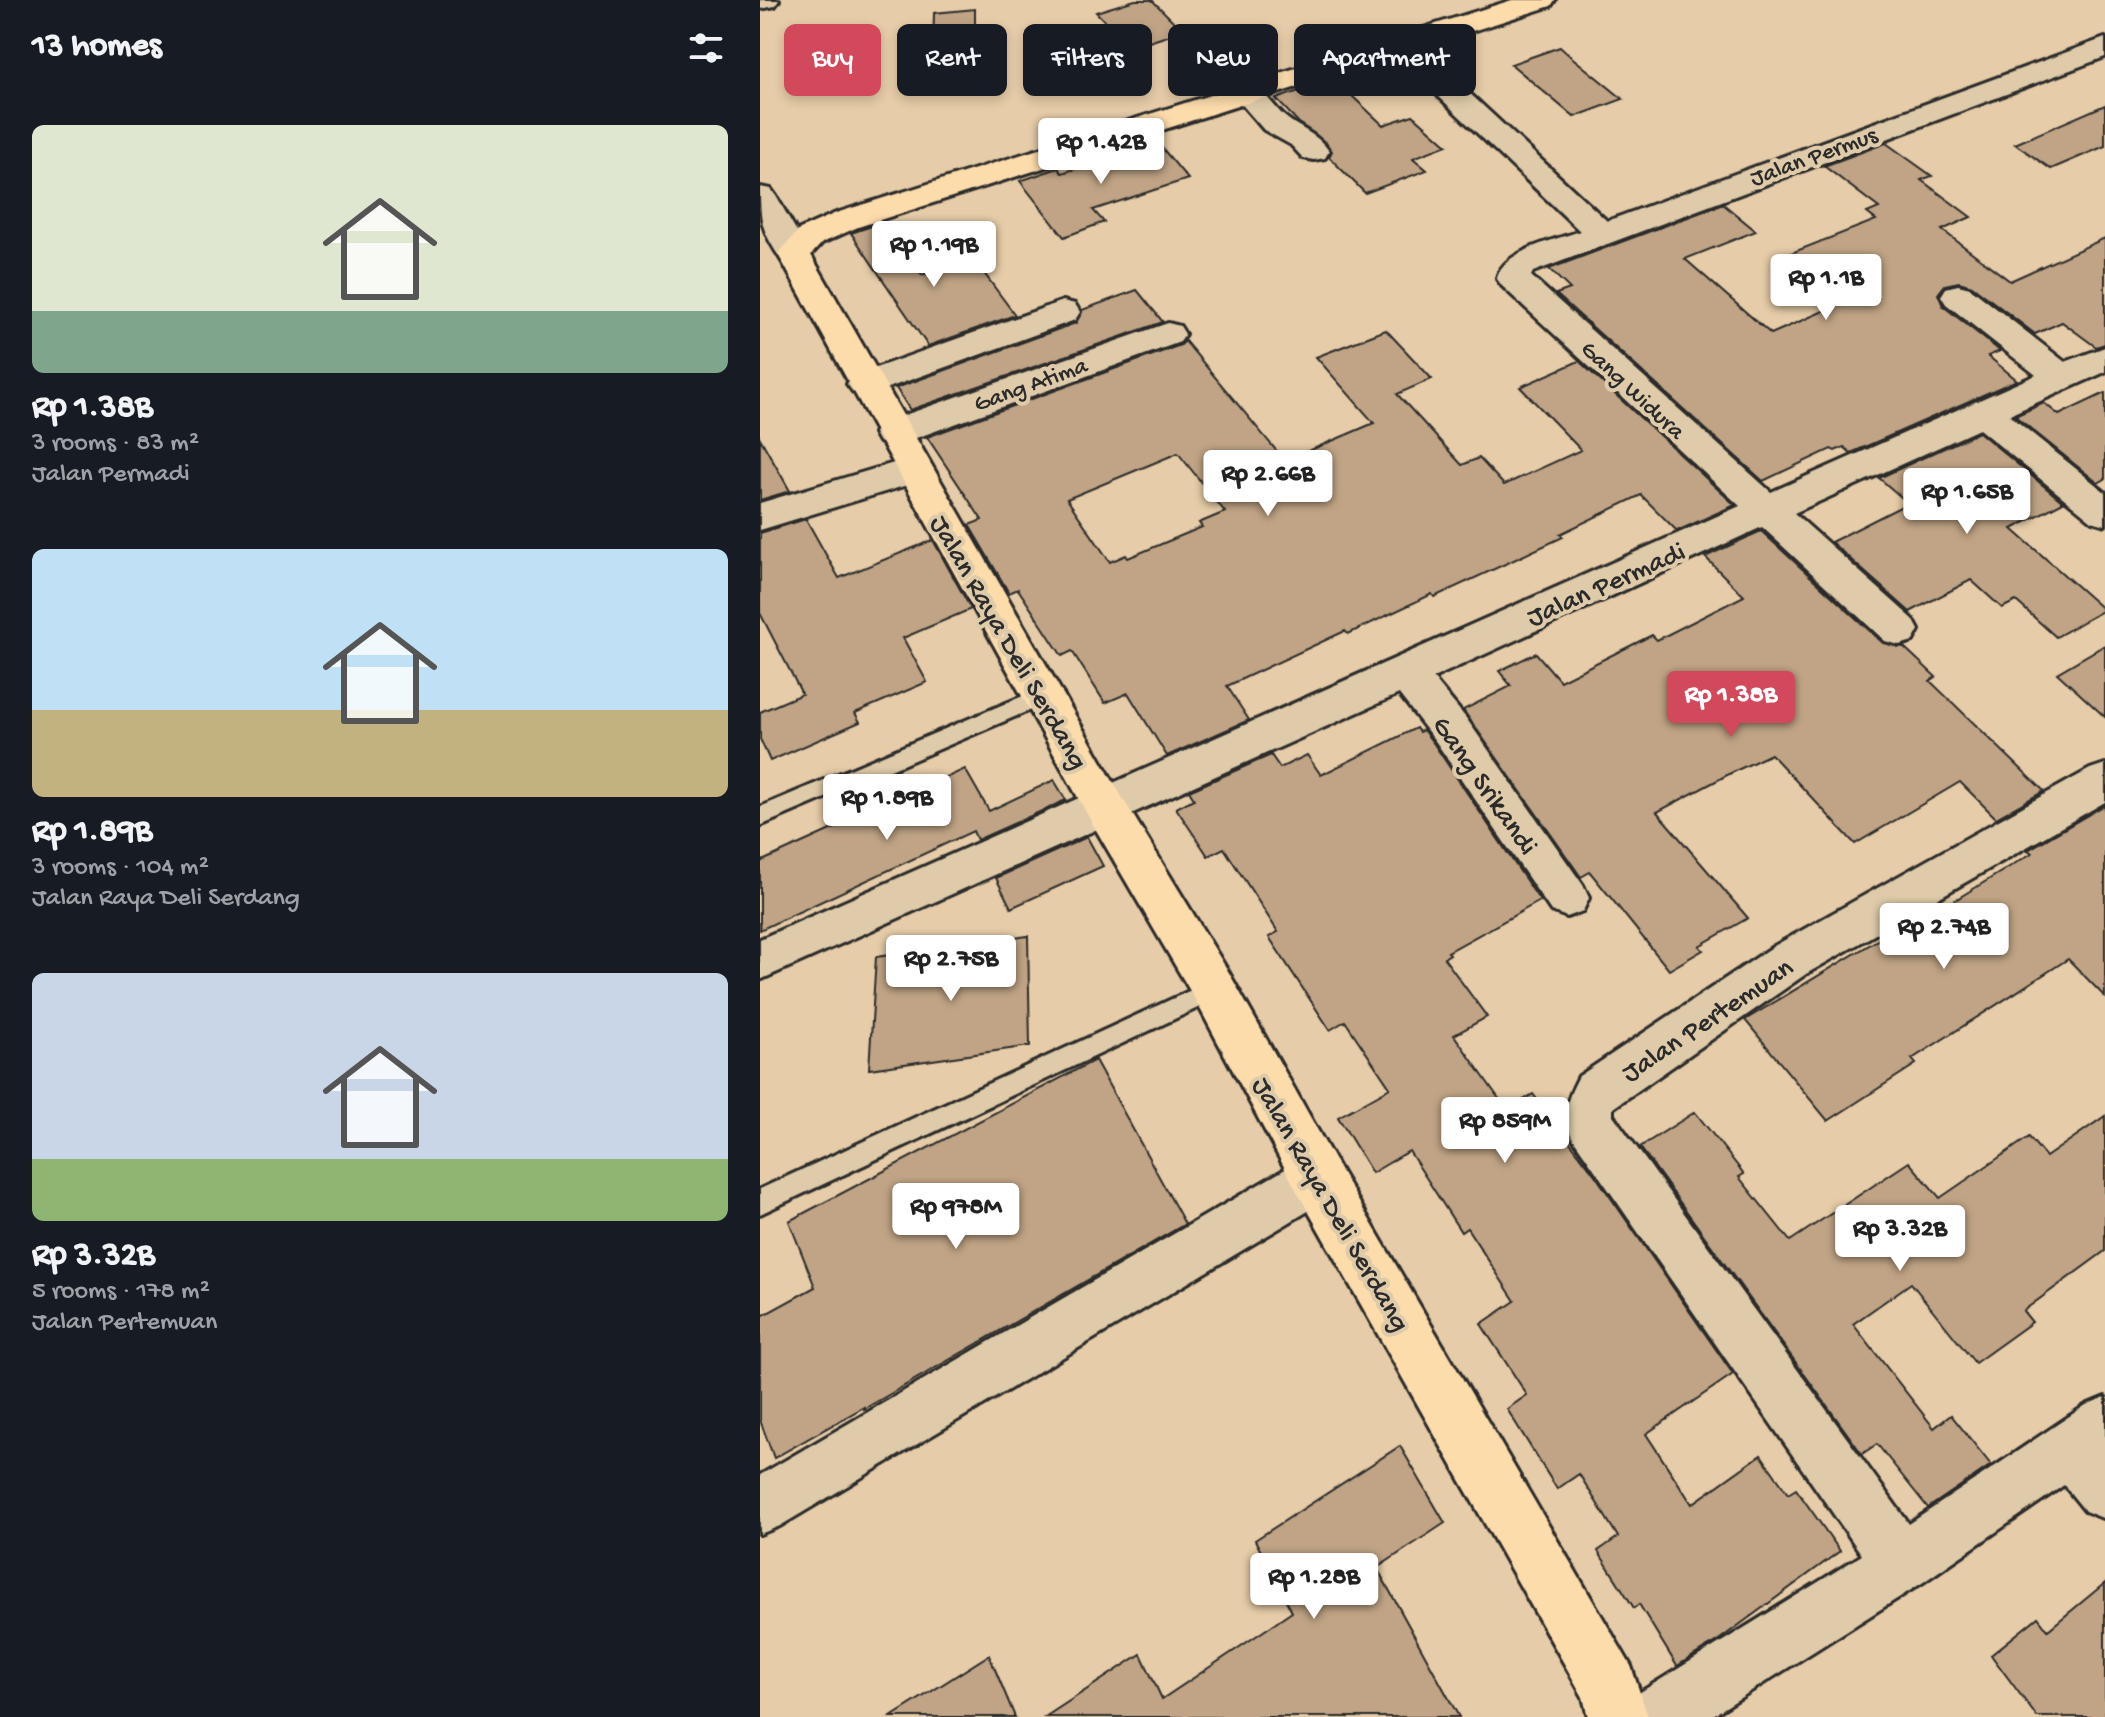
<!DOCTYPE html>
<meta charset="utf-8">
<style>
body{margin:0;font-family:"Gochi Hand",sans-serif;background:#242831;color:#f1f3f6;height:100vh;display:flex;flex-direction:column;font-size:30px;white-space:nowrap}
*{box-sizing:border-box;margin:0}
p{font-size:26px;color:#9ea1a6}
.icon{flex:none;width:44px;height:44px;fill:none;stroke:currentColor;stroke-width:2;stroke-linecap:round;stroke-linejoin:round}
.map{position:relative;flex:1;overflow:hidden}
.drawer{display:flex;flex-direction:column;background:#171b24;width:760px}
.drawer>*{flex:none}
.top-card{position:absolute;left:24px;top:24px;width:760px;height:72px;display:flex;gap:16px}
.price{position:absolute;translate:-50% -68px;padding:0 18px;border-radius:8px;background:#fff;color:#222;font-size:26px;line-height:52px;filter:drop-shadow(0 2px 4px #0008)}
.price::after{content:'';position:absolute;left:50%;top:48px;width:24px;height:18px;margin-left:-12px;background:inherit;clip-path:polygon(0 0,100% 0,50% 100%)}
.price.on{background:#d1495b;color:#fff}
ul{padding:0;list-style:none}
li{display:grid;align-content:center;gap:16px;height:424px;padding:0 32px}
li span{display:grid;place-items:center;height:248px;border-radius:12px;color:#555}
li>.icon{margin-inline-start:auto}
span .icon{width:144px;height:144px;fill:#fffc;stroke-width:1}
li b{font-size:34px}
h2{display:flex;justify-content:space-between;align-items:center;height:96px;padding:0 32px;font-size:34px}
.tag{padding:0 28px;border-radius:12px;background:#171b24;box-shadow:0 4px 12px #0003;font-size:28px;line-height:72px}
.tag.on{background:#d1495b;color:#fff}
main{display:flex;flex:1;min-height:0}
.map>svg:first-child{display:block}
.building{fill:#c0a485;stroke:#2b2b2b;stroke-width:2;fill-rule:evenodd}
.lines{fill:none;stroke-linecap:round;stroke-linejoin:round}
.lane-casing{stroke:#2b2b2b;stroke-width:6}
.street-casing{stroke:#2b2b2b;stroke-width:6}
.primary-casing{stroke:#2b2b2b;stroke-width:6}
.lane{fill:#dfcba9;fill-rule:evenodd}
.street{fill:#dfcba9;fill-rule:evenodd}
.primary{fill:#fddcac;fill-rule:evenodd}
.labels{text-anchor:middle;stroke-width:8;stroke-linejoin:round;paint-order:stroke}
.far-street-label{font-size:24px;fill:#2b2b2b;stroke:#dfcba9}
.street-label{font-size:28px;fill:#2b2b2b;stroke:#dfcba9}
</style>
<main>
<section class="drawer">
<h2>13 homes<svg class="icon" aria-label="filters" viewBox="0 0 24 24"><path d="M4 7h16M4 17h16"/><circle cx="9" cy="7" r="2"/><circle cx="15" cy="17" r="2"/></svg></h2>
<ul>
<li><span style="background:linear-gradient(#dfe7d0 75%,#7fa58c 0)"><svg class="icon" aria-label="home" viewBox="0 0 24 24"><path d="M3 11l9-7 9 7M6 9v11h12V9"/></svg></span><div><b>Rp 1.38B</b><p>3 rooms · 83 m²</p><p>Jalan Permadi</p></div></li>
<li><span style="background:linear-gradient(#bfe0f5 65%,#c2b280 0)"><svg class="icon" aria-label="home" viewBox="0 0 24 24"><path d="M3 11l9-7 9 7M6 9v11h12V9"/></svg></span><div><b>Rp 1.89B</b><p>3 rooms · 104 m²</p><p>Jalan Raya Deli Serdang</p></div></li>
<li><span style="background:linear-gradient(#c9d6e8 75%,#8fb573 0)"><svg class="icon" aria-label="home" viewBox="0 0 24 24"><path d="M3 11l9-7 9 7M6 9v11h12V9"/></svg></span><div><b>Rp 3.32B</b><p>5 rooms · 178 m²</p><p>Jalan Pertemuan</p></div></li>
</ul>
</section>
<div class="map">
<svg width="1345" height="1717" viewBox="0 0 1345 1717">
<rect width="100%" height="100%" fill="#e6cca8"/>
<filter id="ink" filterUnits="userSpaceOnUse"><feTurbulence type="fractalNoise" baseFrequency=".0125" numOctaves="2"/><feDisplacementMap in="SourceGraphic" scale="16" xChannelSelector="R" yChannelSelector="G"/><feConvolveMatrix kernelMatrix="1 2 1 2 8 2 1 2 1" color-interpolation-filters="sRGB"/></filter>
<g filter="url(#ink)">
<g class="building">
<path d="M375,0H392L423,31L370,48L336,12Z"/>
<path d="M215,9V88L156,93L157,50L173,49L174,13Z"/>
<path d="M800,47L809,55L863,99L814,117L751,64Z"/>
<path d="M574,79L623,125L653,115L687,145L653,158L667,170L605,193L569,157L572,151L566,143L540,124L516,99Z"/>
<path d="M1345,105V146L1291,169L1255,144Z"/>
<path d="M397,142L428,179L333,210L344,222L304,237L260,181L298,168L302,173Z"/>
<path d="M1126,143L1172,176L1161,180L1211,217L1182,230L1250,281L1345,238V344L1336,347L1302,322L1275,334L1212,286L1199,282L1185,285L1178,294L1183,306L1240,351L1228,356L1257,380L1091,453L1084,447L1075,451L1071,449L1003,481L796,294L810,289L789,269L963,204L996,231L925,259L1011,334L1082,303L1026,255L1116,220L1107,213L1119,208L1064,166Z"/>
<path d="M124,222L162,275L212,257L255,315L168,346L91,233Z"/>
<path d="M377,290L403,322L150,410L136,388L316,323L322,310Z"/>
<path d="M626,330L672,379L637,394L702,465L719,458L744,485L821,450L760,387L819,361L975,505L917,531L881,495L800,534L803,537L674,597L672,594L588,634L585,631L467,686L489,720L407,756L368,693L345,703L312,651L302,656L258,589L249,593L209,525L222,520L167,437L421,345L425,341L525,461L614,423L556,357ZM418,453L465,512L439,523L442,527L368,558L366,555L350,562L307,499Z"/>
<path d="M1345,393V479L1338,483L1255,416L1284,403L1299,415Z"/>
<path d="M1219,432L1303,502L1252,529L1344,610L1296,637L1256,601L1242,608L1211,580L1150,612L1071,542L1148,503L1119,478Z"/>
<path d="M0,438L30,491L0,500Z"/>
<path d="M46,519L79,578L173,540L211,609L143,638L167,682L95,713L100,722L10,761L0,739V712L42,694L0,613V533Z"/>
<path d="M1001,531L1123,643L1144,647L1176,677L1170,681L1284,791L1236,818L1200,782L1095,844L1011,754L971,773L897,812L988,918L939,946L943,950L909,970L830,872L821,877L703,710L751,686L739,671L776,653L800,681L892,635L897,640L984,596L945,557Z"/>
<path d="M1345,645V717L1297,673Z"/>
<path d="M656,728L659,732L663,730L674,744L780,901L688,952L690,954L684,958L727,1017L694,1035L747,1110L773,1094L835,1175L973,1374L886,1434L932,1504L1001,1455L1028,1494L1036,1489L1080,1551L960,1639L917,1666L879,1604L874,1608L838,1551L858,1537L819,1474L797,1489L747,1409L767,1395L721,1324L755,1301L707,1228L701,1232L649,1151L612,1173L578,1117L630,1088L585,1021L570,1030L509,937L518,932L464,848L448,856L416,808L434,799L429,791L511,755L520,768L547,755L561,775Z"/>
<path d="M205,769L229,811L294,780L306,800L217,840L213,831L0,930V862Z"/>
<path d="M1345,805V997L1308,959L1152,1059L1156,1064L1068,1121L985,1020L1134,930L1138,935L1272,853L1268,850Z"/>
<path d="M327,837L343,866L251,908L236,878Z"/>
<path d="M268,936L270,1046L109,1069L116,957Z"/>
<path d="M335,1060L425,1224L104,1409V1407L14,1458L0,1420V1317L55,1287L29,1221Z"/>
<path d="M935,1112L984,1174L979,1177L1030,1241L1149,1162L1180,1198L1269,1137L1286,1157L1345,1116V1251L1263,1311L1272,1322L1215,1363L1151,1283L1093,1324L1174,1428L1191,1415L1231,1465L1168,1508L1117,1444L1102,1454L880,1147Z"/>
<path d="M640,1446L685,1523L617,1568L699,1717H285L381,1654L402,1699L532,1612L495,1540Z"/>
<path d="M1345,1583V1717H1277L1231,1655L1278,1617L1288,1630Z"/>
<path d="M229,1655L255,1717H131Z"/>
</g>
<g class="lines">
<g class="lane-casing">
<g id="lane">
<path d="M282,688L289,690L292,696L289,702L0,826V807Z"/>
<path d="M453,980L461,983L465,990L461,997L0,1214V1189Z"/>
</g>
</g>
<g class="street-casing">
<g id="street">
<path d="M0,0H19L15,6L0,9Z"/>
<path d="M640,35L650,38L847,221L1345,38V57L773,272L771,276L1011,492L1276,375L1186,304L1181,296L1186,288L1198,285L1210,288L1305,362L1345,347V372L1249,415L1345,492V525L1332,521L1219,429L1034,513L1153,619L1159,630L1153,641L1139,645L1125,641L1002,527L673,678L706,718L823,885L829,898L823,911L807,917L791,911L676,742L639,694L0,980V939L980,506L742,286L737,279C741,251 796,240 820,231L630,50L626,44L630,38Z"/>
<path d="M486,83C504,88 511,104 524,116C539,129 557,133 569,151L565,158L554,160L543,158L531,145L504,130L471,92L476,86Z"/>
<path d="M0,187L11,189L16,196L50,254L46,261L34,264L22,261C2,231 0,223 0,187Z"/>
<path d="M303,301L315,304L320,312L315,320L117,392L105,396L93,392L87,384L93,376Z"/>
<path d="M408,323L420,326L425,334L420,342L145,442L132,445L119,442L114,433L119,424Z"/>
<path d="M154,457L167,461L172,470L167,479L0,530V503Z"/>
<path d="M1345,764V802L1046,974L853,1108V1115L1149,1524L1326,1405L1345,1397V1519L1325,1511L1304,1485L1162,1583L950,1717H865L874,1696L1102,1555L812,1137C801,1113 807,1099 819,1076L1014,946L1330,769Z"/>
<path d="M557,1154L575,1161L582,1178L575,1195L20,1526L0,1534V1475L539,1161Z"/>
</g>
</g>
<g class="primary-casing">
<path id="primary" d="M752,0H795L791,6L98,227L62,243L51,255L362,797L468,971L575,1161L871,1666L888,1717H828L823,1697L539,1195L436,1001L332,823L18,254L40,229L76,213Z"/>
</g>
<use href="#lane" class="lane"/>
<use href="#street" class="street"/>
<use href="#primary" class="primary"/>
</g>
</g>
<g class="labels">
<g class="far-street-label">
<text transform="translate(1053 155) rotate(-20)" y="8">Jalan Permus</text>
<text transform="translate(270 383) rotate(-20)" y="8">Gang Atima</text>
<text transform="translate(874 389) rotate(43)" y="8">Gang Widura</text>
</g>
<g class="street-label">
<text transform="translate(845 582) rotate(-24)" y="10">Jalan Permadi</text>
<text transform="translate(251 641) rotate(60)" y="10">Jalan Raya Deli Serdang</text>
<text transform="translate(727 784) rotate(55)" y="10">Gang Srikandi</text>
<text transform="translate(946 1018) rotate(-34)" y="10">Jalan Pertemuan</text>
<text transform="translate(573 1203) rotate(60)" y="10">Jalan Raya Deli Serdang</text>
</g>
</g>
</svg>
<b class="price" style="left:341px;top:186px">Rp 1.42B</b>
<b class="price" style="left:174px;top:289px">Rp 1.19B</b>
<b class="price" style="left:1066px;top:322px">Rp 1.1B</b>
<b class="price" style="left:508px;top:518px">Rp 2.66B</b>
<b class="price" style="left:1207px;top:536px">Rp 1.65B</b>
<b class="price on" style="left:971px;top:739px">Rp 1.38B</b>
<b class="price" style="left:127px;top:842px">Rp 1.89B</b>
<b class="price" style="left:1184px;top:971px">Rp 2.74B</b>
<b class="price" style="left:191px;top:1003px">Rp 2.75B</b>
<b class="price" style="left:745px;top:1165px">Rp 859M</b>
<b class="price" style="left:196px;top:1251px">Rp 978M</b>
<b class="price" style="left:1140px;top:1273px">Rp 3.32B</b>
<b class="price" style="left:554px;top:1621px">Rp 1.28B</b>
<div class="top-card">
<a class="tag on">Buy</a>
<a class="tag">Rent</a>
<a class="tag">Filters</a>
<a class="tag">New</a>
<a class="tag">Apartment</a>
</div>
</div>
</main>
